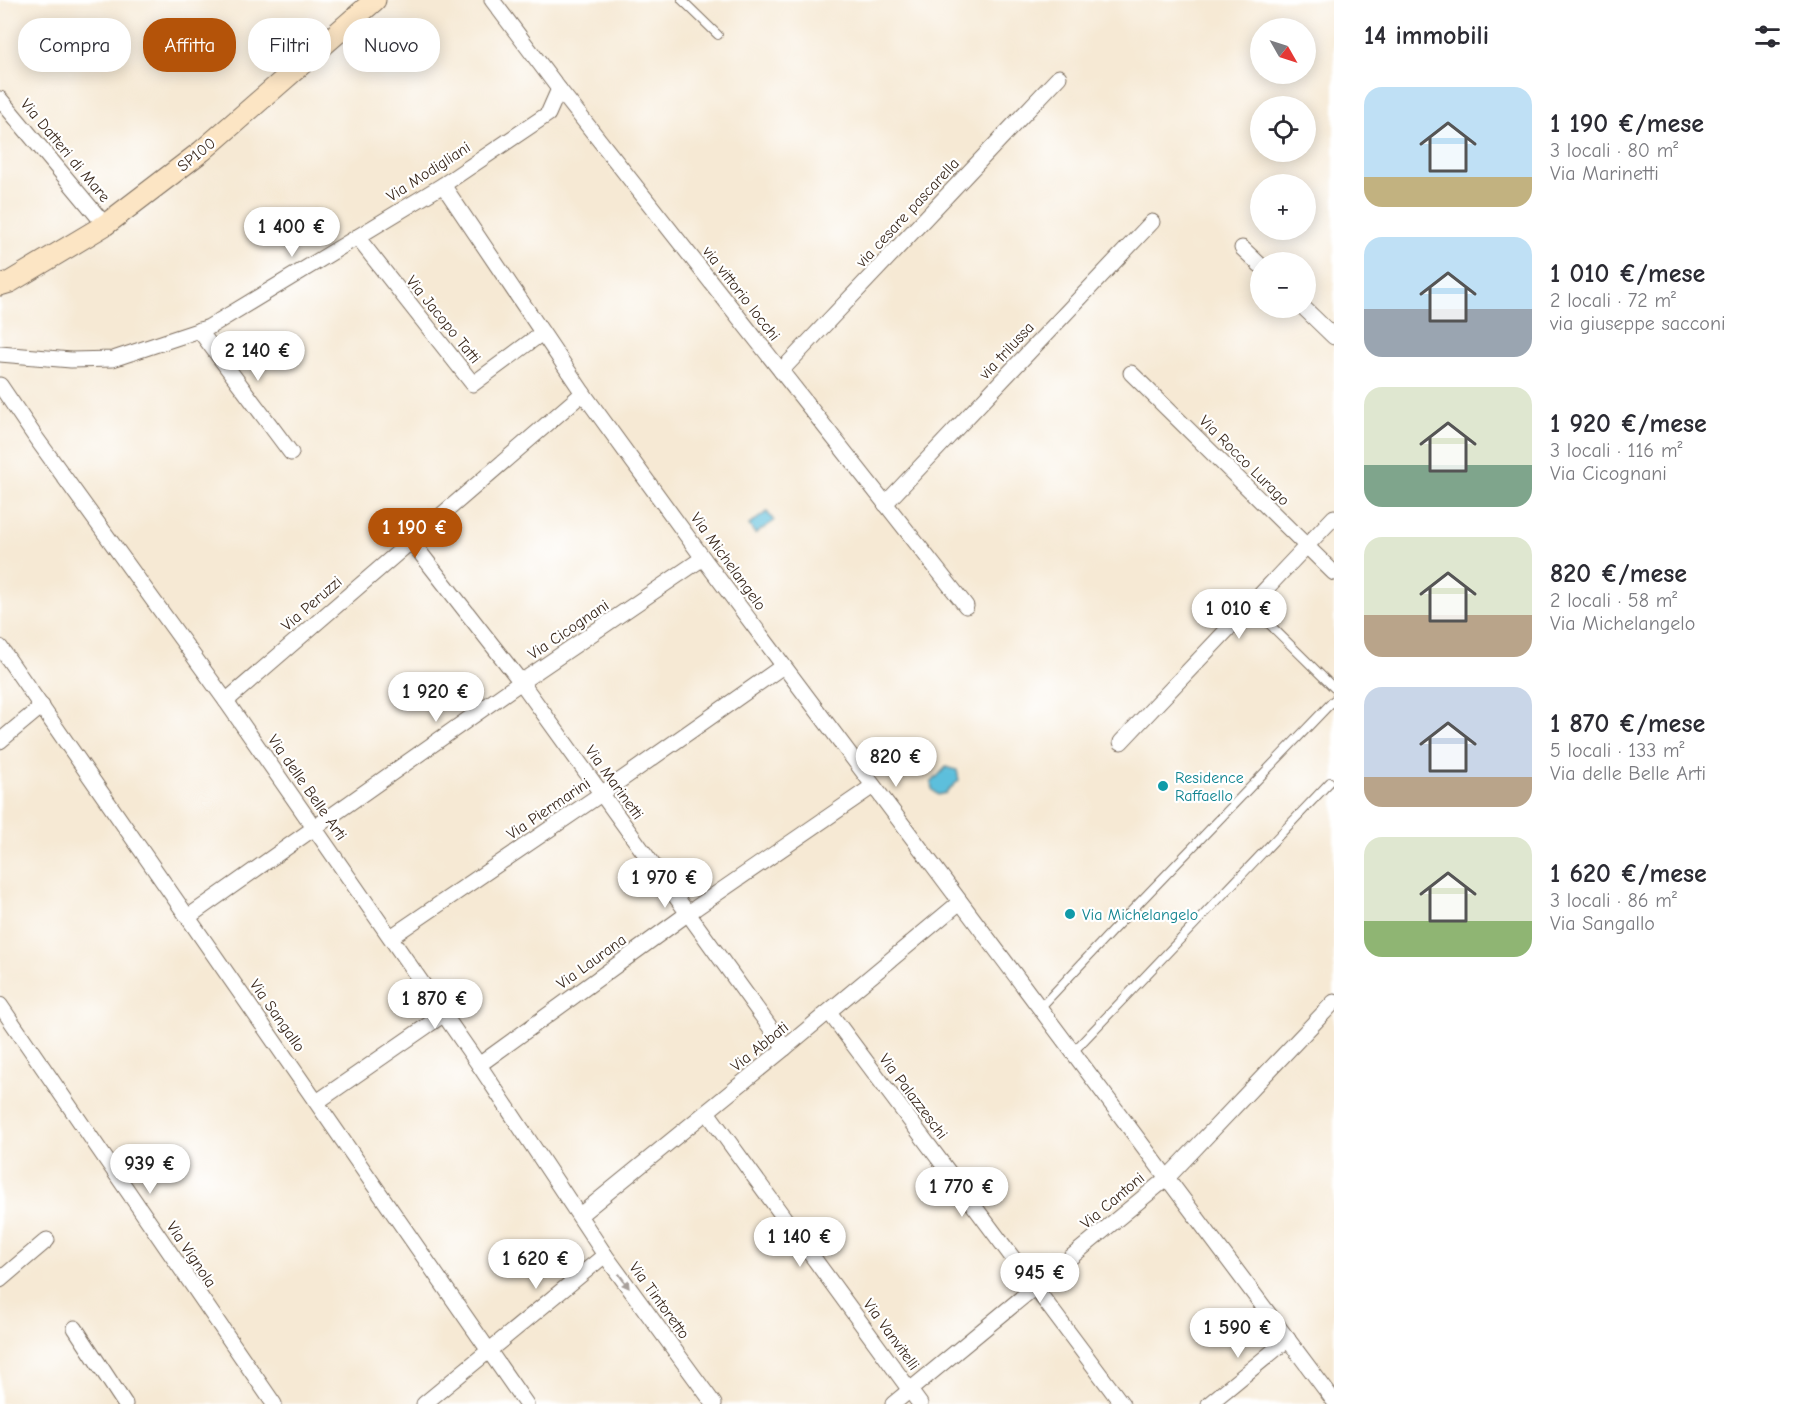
<!DOCTYPE html>
<html lang="it">
<meta charset="utf-8">
<style>
body{margin:0;font-family:"Comic Neue",sans-serif;background:#f7f7f7;color:#2b2b33;height:100vh;display:flex;flex-direction:column;font-size:22px;white-space:nowrap}
*{box-sizing:border-box;margin:0}
p{font-size:20px;color:#7c7c81}
.icon{flex:none;width:33px;height:33px;fill:none;stroke:currentColor;stroke-width:2;stroke-linecap:round;stroke-linejoin:round}
.map{position:relative;flex:1;overflow:hidden}
.sheet{display:flex;flex-direction:column;background:#fff;width:480px}
.sheet>*{flex:none}
.hud{position:absolute;left:18px;top:18px;width:570px;height:54px;display:flex;gap:12px}
.needle{width:39px;rotate:129deg}
.buttons{position:absolute;left:1250px;top:18px;display:grid;gap:12px}
.buttons a{display:grid;place-items:center;width:66px;height:66px;border-radius:50%;background:#fff;box-shadow:0 3px 15px #0003;font-size:30px}
.price{position:absolute;translate:-50% -51px;padding:0 14px;border-radius:21px;background:#fff;color:#222;font-size:20px;line-height:39px;filter:drop-shadow(0 2px 3px #0008)}
.price::after{content:'';position:absolute;left:50%;top:36px;width:18px;height:14px;margin-left:-9px;background:inherit;clip-path:polygon(0 0,100% 0,50% 100%)}
.price.on{background:#b45309;color:#fff}
ul{padding:0;list-style:none}
li{display:flex;align-items:center;gap:18px;height:150px;padding:0 30px}
li span{display:grid;place-items:center;flex:none;width:168px;height:120px;border-radius:18px;color:#555}
li>.icon{margin-inline-start:auto}
span .icon{width:72px;height:72px;fill:#fffc;stroke-width:1}
li b{font-size:26px}
h2{display:flex;justify-content:space-between;align-items:center;height:72px;padding:0 30px;font-size:26px}
.chip{padding:0 21px;border-radius:24px;background:#fff;box-shadow:0 3px 15px #0003;font-size:21px;line-height:54px}
.chip.on{background:#b45309;color:#fff}
main{display:flex;flex:1;min-height:0}
.map>svg:first-child{display:block}
.water{fill:#5dbfdc;stroke:#4c747d;stroke-width:1.5}
.lines{fill:none;stroke-linecap:round;stroke-linejoin:round}
.lane-casing{stroke:#7c6d5e;stroke-width:10}
.street-casing{stroke:#7c6d5e;stroke-width:17}
.secondary-casing{stroke:#7c6d5e;stroke-width:23}
.lane{stroke:#fff;stroke-width:8}
.street{stroke:#fff;stroke-width:15}
.secondary{stroke:#fce5c4;stroke-width:21}
.oneway{fill:#a79f9a}
.culture-dot{fill:#0f9aa8;stroke:#fff;stroke-width:2}
.labels{text-anchor:middle;stroke-width:4.5;stroke-linejoin:round;paint-order:stroke}
.street-label{font-size:16px;fill:#3b2a1e;stroke:#fff}
.culture-label{font-size:16px;fill:#0d838f;stroke:#fff;text-anchor:start}
</style>
<main>
<div class="map">
<svg width="1334" height="1404" viewBox="0 0 1334 1404">
<rect width="100%" height="100%" fill="#fff"/>
<filter id="ink" filterUnits="userSpaceOnUse"><feTurbulence type="fractalNoise" baseFrequency=".0167" numOctaves="2"/><feDisplacementMap in="SourceGraphic" scale="12" xChannelSelector="R" yChannelSelector="G"/><feConvolveMatrix kernelMatrix="1 2 1 2 8 2 1 2 1" color-interpolation-filters="sRGB"/></filter>
<filter id="wash" filterUnits="userSpaceOnUse"><feTurbulence type="fractalNoise" baseFrequency=".008" numOctaves="4" result="noise"/><feDisplacementMap in="SourceGraphic" scale="24" xChannelSelector="R" yChannelSelector="G"/><feGaussianBlur stdDeviation="1.35" result="paint"/><feColorMatrix in="noise" values="0 0 0 0 0 0 0 0 0 0 0 0 0 0 0 0 0 1.4 0 .05"/><feComposite in="paint" operator="in"/></filter>
<g filter="url(#wash)">
<rect width="100%" height="100%" fill="#f6e9d4"/>
<g class="water">
<path d="M767,512L774,521L755,534L749,525Z"/>
<path d="M946,767L957,770L959,780L946,793L938,795L932,789L931,783Z"/>
</g>
</g>
<g filter="url(#ink)">
<g class="lines">
<g class="lane-casing">
<g id="lane">
<path d="M682,0L718,35"/>
<path d="M1250,605L1334,688"/>
<path d="M1040,1008L1112,931L1334,700"/>
<path d="M1073,1052L1330,782"/>
</g>
</g>
<g class="street-casing">
<g id="street">
<path d="M492,0L559,89L966,606"/>
<path d="M0,99L105,225"/>
<path d="M443,185L583,393L703,558L1334,1401"/>
<path d="M357,237L473,384L542,333"/>
<path d="M1242,248L1260,265"/>
<path d="M1304,308L1334,337"/>
<path d="M199,330L291,453"/>
<path d="M0,354L71,360L113,359L209,327L443,185L548,114L559,89"/>
<path d="M781,371L1059,77"/>
<path d="M1131,373L1334,573"/>
<path d="M0,385L36,438L226,701L479,1065L605,1255L714,1404"/>
<path d="M885,504L1152,222"/>
<path d="M411,541L521,682L785,1048"/>
<path d="M0,647L526,1404"/>
<path d="M226,701L583,393"/>
<path d="M0,741L42,706"/>
<path d="M1121,742L1334,517"/>
<path d="M188,917L521,682L703,558"/>
<path d="M391,937L601,794L783,666"/>
<path d="M0,1005L274,1404"/>
<path d="M829,1012L1122,1404"/>
<path d="M479,1065L687,914L873,786"/>
<path d="M317,1102L444,1014"/>
<path d="M707,1112L920,1404"/>
<path d="M580,1215L785,1048L960,902"/>
<path d="M0,1280L47,1240"/>
<path d="M75,1328L125,1404"/>
<path d="M424,1404L605,1255"/>
<path d="M893,1404L1167,1178L1334,1002"/>
<path d="M1209,1404L1288,1339"/>
</g>
</g>
<g class="secondary-casing">
<path id="secondary" d="M0,285L10,282L105,225L202,151L375,0"/>
</g>
<use href="#lane" class="lane"/>
<use href="#street" class="street"/>
<use href="#secondary" class="secondary"/>
</g>
<defs><path id="oneway-solid" d="M-6-.8H1V-3.2L6.5 0L1 3.2V.8H-6Z" transform="scale(1.5)"/></defs>
<use class="oneway" href="#oneway-solid" transform="translate(624 1281) rotate(54)"/>
</g>
<g class="culture-dot">
<circle cx="1163" cy="786" r="6"/>
<circle cx="1070" cy="914" r="6"/>
</g>
<g class="labels">
<g class="street-label">
<text transform="translate(66 150) rotate(50)" y="6">Via Datteri di Mare</text>
<text transform="translate(196 154) rotate(-39)" y="6">SP100</text>
<text transform="translate(428 171) rotate(-33)" y="6">Via Modigliani</text>
<text transform="translate(907 212) rotate(-47)" y="6">via cesare pascarella</text>
<text transform="translate(742 293) rotate(52)" y="6">via vittorio locchi</text>
<text transform="translate(444 319) rotate(51)" y="6">Via Jacopo Tatti</text>
<text transform="translate(1006 350) rotate(-47)" y="6">via trilussa</text>
<text transform="translate(1245 460) rotate(45)" y="6">Via Rocco Lurago</text>
<text transform="translate(729 561) rotate(54)" y="6">Via Michelangelo</text>
<text transform="translate(311 603) rotate(-41)" y="6">Via Peruzzi</text>
<text transform="translate(568 629) rotate(-34)" y="6">Via Cicognani</text>
<text transform="translate(615 782) rotate(54)" y="6">Via Marinetti</text>
<text transform="translate(308 787) rotate(55)" y="6">Via delle Belle Arti</text>
<text transform="translate(548 808) rotate(-34)" y="6">Via Piermarini</text>
<text transform="translate(591 961) rotate(-36)" y="6">Via Laurana</text>
<text transform="translate(278 1015) rotate(55)" y="6">Via Sangallo</text>
<text transform="translate(759 1046) rotate(-39)" y="6">Via Abbati</text>
<text transform="translate(914 1096) rotate(53)" y="6">Via Palazzeschi</text>
<text transform="translate(1112 1200) rotate(-40)" y="6">Via Cantoni</text>
<text transform="translate(192 1254) rotate(56)" y="6">Via Vignola</text>
<text transform="translate(660 1300) rotate(54)" y="6">Via Tintoretto</text>
<text transform="translate(892 1334) rotate(54)" y="6">Via Vanvitelli</text>
</g>
<g class="culture-label">
<text x="1175" y="783">Residence<tspan x="1175" dy="18">Raffaello</tspan></text>
<text x="1082" y="920">Via Michelangelo</text>
</g>
</g>
</svg>
<div class="buttons">
<a><svg class="needle" viewBox="-14 -14 28 28"><path d="M0-13l5 13h-10z" fill="#e53935"/><path d="M0 13l5-13h-10z" fill="#7c7c81"/></svg></a>
<a><svg class="icon" aria-label="locate" viewBox="0 0 24 24"><circle cx="12" cy="12" r="6"/><path d="M12 2v4M12 18v4M2 12h4M18 12h4"/></svg></a>
<a>+</a>
<a>−</a>
</div>
<b class="price" style="left:292px;top:258px">1 400 €</b>
<b class="price" style="left:258px;top:382px">2 140 €</b>
<b class="price on" style="left:415px;top:559px">1 190 €</b>
<b class="price" style="left:1239px;top:640px">1 010 €</b>
<b class="price" style="left:436px;top:723px">1 920 €</b>
<b class="price" style="left:896px;top:788px">820 €</b>
<b class="price" style="left:665px;top:909px">1 970 €</b>
<b class="price" style="left:435px;top:1030px">1 870 €</b>
<b class="price" style="left:150px;top:1195px">939 €</b>
<b class="price" style="left:962px;top:1218px">1 770 €</b>
<b class="price" style="left:800px;top:1268px">1 140 €</b>
<b class="price" style="left:536px;top:1290px">1 620 €</b>
<b class="price" style="left:1040px;top:1304px">945 €</b>
<b class="price" style="left:1238px;top:1359px">1 590 €</b>
<div class="hud">
<a class="chip">Compra</a>
<a class="chip on">Affitta</a>
<a class="chip">Filtri</a>
<a class="chip">Nuovo</a>
</div>
</div>
<section class="sheet">
<h2>14 immobili<svg class="icon" aria-label="filters" viewBox="0 0 24 24"><path d="M4 7h16M4 17h16"/><circle cx="9" cy="7" r="2"/><circle cx="15" cy="17" r="2"/></svg></h2>
<ul>
<li><span style="background:linear-gradient(#bfe0f5 75%,#c2b280 0)"><svg class="icon" aria-label="home" viewBox="0 0 24 24"><path d="M3 11l9-7 9 7M6 9v11h12V9"/></svg></span><div><b>1 190 €/mese</b><p>3 locali · 80 m²</p><p>Via Marinetti</p></div></li>
<li><span style="background:linear-gradient(#bfe0f5 60%,#9aa5b1 0)"><svg class="icon" aria-label="home" viewBox="0 0 24 24"><path d="M3 11l9-7 9 7M6 9v11h12V9"/></svg></span><div><b>1 010 €/mese</b><p>2 locali · 72 m²</p><p>via giuseppe sacconi</p></div></li>
<li><span style="background:linear-gradient(#dfe7d0 65%,#7fa58c 0)"><svg class="icon" aria-label="home" viewBox="0 0 24 24"><path d="M3 11l9-7 9 7M6 9v11h12V9"/></svg></span><div><b>1 920 €/mese</b><p>3 locali · 116 m²</p><p>Via Cicognani</p></div></li>
<li><span style="background:linear-gradient(#dfe7d0 65%,#b9a48a 0)"><svg class="icon" aria-label="home" viewBox="0 0 24 24"><path d="M3 11l9-7 9 7M6 9v11h12V9"/></svg></span><div><b>820 €/mese</b><p>2 locali · 58 m²</p><p>Via Michelangelo</p></div></li>
<li><span style="background:linear-gradient(#c9d6e8 75%,#b9a48a 0)"><svg class="icon" aria-label="home" viewBox="0 0 24 24"><path d="M3 11l9-7 9 7M6 9v11h12V9"/></svg></span><div><b>1 870 €/mese</b><p>5 locali · 133 m²</p><p>Via delle Belle Arti</p></div></li>
<li><span style="background:linear-gradient(#dfe7d0 70%,#8fb573 0)"><svg class="icon" aria-label="home" viewBox="0 0 24 24"><path d="M3 11l9-7 9 7M6 9v11h12V9"/></svg></span><div><b>1 620 €/mese</b><p>3 locali · 86 m²</p><p>Via Sangallo</p></div></li>
</ul>
</section>
</main>
